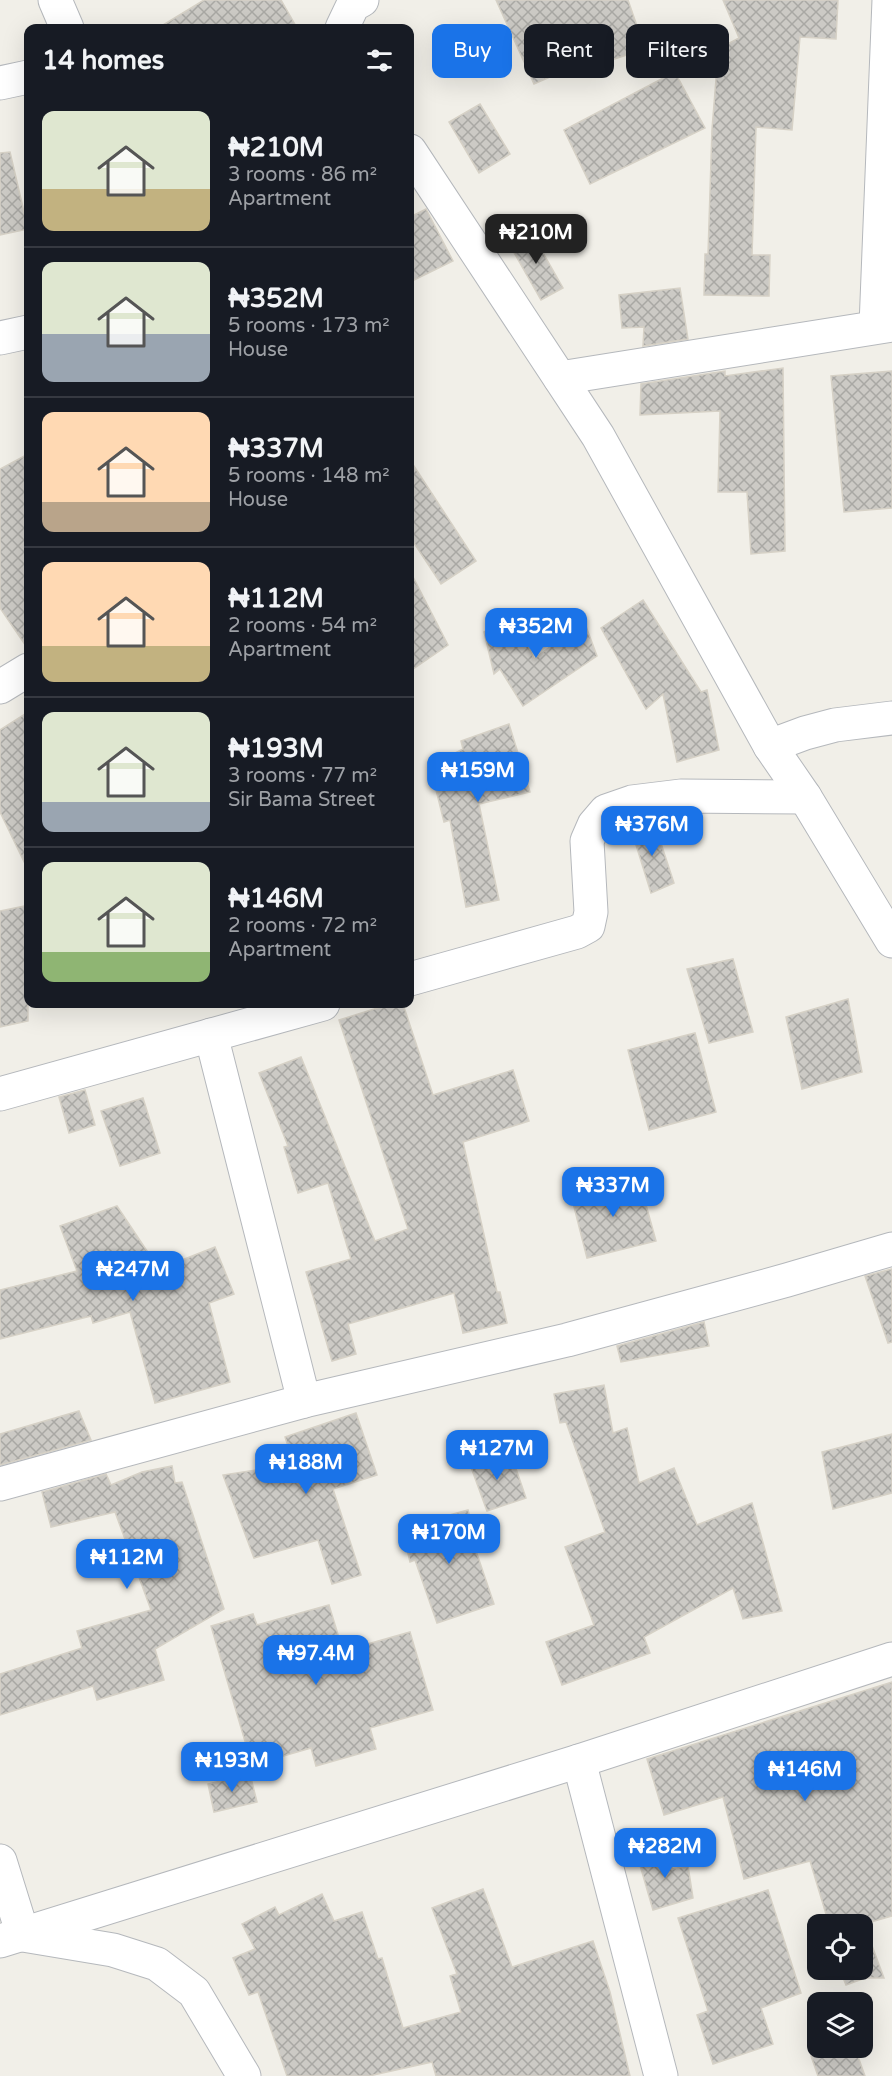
<!DOCTYPE html>
<meta charset="utf-8">
<style>
body{margin:0;font-family:"Varela Round",sans-serif;background:#242831;color:#f1f3f6;height:100vh;display:flex;flex-direction:column;font-size:22px;white-space:nowrap}
*{box-sizing:border-box;margin:0}
p{font-size:20px;color:#9ea1a6}
.icon{flex:none;width:33px;height:33px;fill:none;stroke:currentColor;stroke-width:2;stroke-linecap:round;stroke-linejoin:round}
.map{position:relative;flex:1;overflow:hidden}
.details{position:absolute;left:24px;top:24px;width:390px;height:984px;display:flex;flex-direction:column;background:#171b24;border-radius:12px;box-shadow:0 6px 24px #0002}
.details>*{flex:none}
.banner{position:absolute;left:432px;top:24px;width:369px;height:54px;display:flex;gap:12px}
.buttons{position:absolute;left:807px;top:1914px;display:grid;gap:12px}
.buttons a{display:grid;place-items:center;width:66px;height:66px;border-radius:12px;background:#171b24;box-shadow:0 6px 24px #0002;font-size:30px}
.price{position:absolute;translate:-50% -51px;padding:0 14px;border-radius:12px;background:#1a73e8;color:#fff;font-size:20px;line-height:39px;filter:drop-shadow(0 2px 3px #0008)}
.price::after{content:'';position:absolute;left:50%;top:36px;width:18px;height:14px;margin-left:-9px;background:inherit;clip-path:polygon(0 0,100% 0,50% 100%)}
.price.on{background:#222;color:#fff}
ul{padding:0;list-style:none}
li{display:flex;align-items:center;gap:18px;height:150px;padding:0 18px}
li+li{border-top:2px solid #363941}
li span{display:grid;place-items:center;flex:none;width:168px;height:120px;border-radius:12px;color:#555}
li>.icon{margin-inline-start:auto}
span .icon{width:72px;height:72px;fill:#fffc;stroke-width:1}
li b{font-size:26px}
h2{display:flex;justify-content:space-between;align-items:center;height:72px;padding:0 18px;font-size:26px}
.chip{padding:0 21px;border-radius:12px;background:#171b24;box-shadow:0 6px 24px #0002;font-size:21px;line-height:54px}
.chip.on{background:#1a73e8;color:#fff}
.map>svg:first-child{display:block}
.building{fill:url(#building-cross-hatch);stroke:#d6d1c6;stroke-width:1.5}
.lines{fill:none;stroke-linecap:round;stroke-linejoin:round}
.street-casing{stroke:#b5b8bc;stroke-width:35}
.street{stroke:#fff;stroke-width:33}
</style>
<div class="map">
<svg width="892" height="2076" viewBox="0 0 892 2076">
<defs>
<pattern id="building-cross-hatch" width="8" height="8" patternUnits="userSpaceOnUse" patternTransform="scale(1.5)"><rect width="8" height="8" fill="#cccac5"/><path d="M0 0l8 8M0 8l8-8" fill="none" stroke="#a9a8a4"/></pattern>
</defs>
<rect width="100%" height="100%" fill="#f1efe8"/>
<g class="building">
<path d="M204,0H281L297,28H158Z"/>
<path d="M496,0H628L645,49L593,66L591,59L534,84Z"/>
<path d="M723,0H838L836,39L800,37L792,130L756,127L752,255H770L769,296L704,295L705,254H708L712,129L717,67H721L722,47L739,38Z"/>
<path d="M667,76H677L705,128L590,184L564,130Z"/>
<path d="M480,104L510,154L479,173L449,122Z"/>
<path d="M10,152L28,229L0,235V153Z"/>
<path d="M426,209L453,261L410,282V217Z"/>
<path d="M530,230L563,288L541,300L508,242Z"/>
<path d="M680,288L688,339L643,346L644,327L622,328L619,295Z"/>
<path d="M783,368L785,551L751,554L747,492H718L720,411L640,415L641,384L725,371V376Z"/>
<path d="M892,371V508L844,512L831,376Z"/>
<path d="M28,454V649L0,608V469Z"/>
<path d="M410,460L476,561L441,584L410,537Z"/>
<path d="M410,571L448,645L410,671Z"/>
<path d="M643,600L701,692L707,690L719,750L677,762L663,694L646,709L601,628Z"/>
<path d="M515,617L534,659L584,621L597,656L523,706L500,669L494,674L484,632Z"/>
<path d="M28,712V870L0,812V730Z"/>
<path d="M509,724L530,792L479,804L499,900L466,907L450,820L444,822L430,766L463,749L461,741Z"/>
<path d="M654,822L674,883L651,893L631,829Z"/>
<path d="M25,906L28,924V1021L0,1027V911Z"/>
<path d="M733,959L753,1032L709,1043L687,969Z"/>
<path d="M848,999L862,1072L802,1089L786,1017Z"/>
<path d="M390,1004H403L433,1095L513,1070L529,1121L463,1142L497,1292H500L507,1323L463,1333L454,1293L348,1324L356,1354L332,1361L306,1272L351,1259L328,1183L298,1193L284,1147L288,1146L259,1073L301,1057L375,1241L408,1229L339,1020Z"/>
<path d="M695,1033L716,1112L649,1130L628,1050Z"/>
<path d="M85,1090L95,1125L69,1133L59,1097Z"/>
<path d="M143,1098L160,1153L120,1166L101,1111Z"/>
<path d="M638,1176L656,1241L587,1258L571,1195Z"/>
<path d="M117,1206L159,1269L215,1247L234,1294L209,1303L230,1382L155,1403L130,1312L93,1323L91,1316L0,1339V1290L77,1271L60,1226Z"/>
<path d="M892,1269V1342L888,1343L865,1276Z"/>
<path d="M704,1322L709,1346L621,1362L617,1346Z"/>
<path d="M604,1385L613,1433L627,1428L639,1483L674,1468L697,1525L752,1503L782,1611L743,1619L733,1588L644,1637L650,1653L562,1685L546,1642L594,1625L565,1547L605,1532L566,1422L560,1423L554,1394Z"/>
<path d="M79,1411L91,1440L0,1465V1434Z"/>
<path d="M356,1413L377,1475L333,1489L361,1575L332,1584L318,1540L254,1558L223,1475L294,1464L285,1437Z"/>
<path d="M892,1434V1493L833,1509L822,1452Z"/>
<path d="M512,1457L526,1498L487,1511L468,1459Z"/>
<path d="M172,1466L175,1483L182,1482L224,1609L155,1649L164,1680L97,1700L93,1686L0,1715V1674L82,1648L77,1631L151,1610L115,1512L51,1527L42,1492L106,1474L111,1485L142,1472Z"/>
<path d="M468,1510L477,1545H474L494,1604L437,1623L415,1560L410,1562L402,1528Z"/>
<path d="M329,1605L343,1651L410,1632L433,1710L370,1728L376,1749L316,1766L311,1748L252,1765L211,1626L253,1614L257,1625Z"/>
<path d="M892,1682V1916L864,1924L884,1978H865L846,1985L840,1970H862V1924H829L810,1861L744,1879L723,1797L664,1815L647,1759Z"/>
<path d="M250,1774L257,1802L214,1812L208,1784Z"/>
<path d="M669,1845L672,1869L688,1866L693,1898L653,1910L637,1855Z"/>
<path d="M483,1889L512,1967L593,1941L610,1992L630,2076H436L432,2062L369,2076H287L258,1992L249,1995L233,1958L255,1949L242,1924L275,1907L279,1915L322,1894L334,1921L362,1912L378,1959L382,1958L403,2028L461,2012L450,1976L457,1974L432,1908Z"/>
<path d="M768,1890L801,1993L761,2008L773,2044L713,2064L697,2015L708,2011L678,1918Z"/>
<path d="M835,2048H855L865,2076H818L811,2056Z"/>
</g>
<g class="lines">
<g class="street-casing">
<g id="street">
<path d="M55,0L67,28"/>
<path d="M342,28L353,5L362,0"/>
<path d="M0,83L28,77"/>
<path d="M410,151L598,436L770,746L805,797L892,941"/>
<path d="M876,326L889,0"/>
<path d="M0,338L28,332"/>
<path d="M560,378L892,325"/>
<path d="M0,687L28,670"/>
<path d="M770,746L805,733L835,725L892,718"/>
<path d="M410,979L577,932L588,926L591,912L587,841L594,825L606,811L632,802L681,796L805,797"/>
<path d="M211,1035L304,1401"/>
<path d="M0,1094L323,1004"/>
<path d="M0,1484L304,1401L567,1340L787,1280L892,1249"/>
<path d="M579,1761L661,2076"/>
<path d="M0,1861L23,1935L113,1950L157,1964L194,1992L244,2076"/>
<path d="M0,1941L579,1761L892,1659"/>
</g>
</g>
<use href="#street" class="street"/>
</g>
</svg>
<div class="buttons">
<a><svg class="icon" aria-label="locate" viewBox="0 0 24 24"><circle cx="12" cy="12" r="6"/><path d="M12 2v4M12 18v4M2 12h4M18 12h4"/></svg></a>
<a><svg class="icon" aria-label="layers" viewBox="0 0 24 24"><path d="M12 4l9 5-9 5-9-5zM3 14l9 5 9-5"/></svg></a>
</div>
<b class="price on" style="left:536px;top:265px">₦210M</b>
<b class="price" style="left:536px;top:659px">₦352M</b>
<b class="price" style="left:478px;top:803px">₦159M</b>
<b class="price" style="left:652px;top:857px">₦376M</b>
<b class="price" style="left:613px;top:1218px">₦337M</b>
<b class="price" style="left:133px;top:1302px">₦247M</b>
<b class="price" style="left:497px;top:1481px">₦127M</b>
<b class="price" style="left:306px;top:1495px">₦188M</b>
<b class="price" style="left:449px;top:1565px">₦170M</b>
<b class="price" style="left:127px;top:1590px">₦112M</b>
<b class="price" style="left:316px;top:1686px">₦97.4M</b>
<b class="price" style="left:232px;top:1793px">₦193M</b>
<b class="price" style="left:805px;top:1802px">₦146M</b>
<b class="price" style="left:665px;top:1879px">₦282M</b>
<div class="banner">
<a class="chip on">Buy</a>
<a class="chip">Rent</a>
<a class="chip">Filters</a>
</div>
<section class="details">
<h2>14 homes<svg class="icon" aria-label="filters" viewBox="0 0 24 24"><path d="M4 7h16M4 17h16"/><circle cx="9" cy="7" r="2"/><circle cx="15" cy="17" r="2"/></svg></h2>
<ul>
<li><span style="background:linear-gradient(#dfe7d0 65%,#c2b280 0)"><svg class="icon" aria-label="home" viewBox="0 0 24 24"><path d="M3 11l9-7 9 7M6 9v11h12V9"/></svg></span><div><b>₦210M</b><p>3 rooms · 86 m²</p><p>Apartment</p></div></li>
<li><span style="background:linear-gradient(#dfe7d0 60%,#9aa5b1 0)"><svg class="icon" aria-label="home" viewBox="0 0 24 24"><path d="M3 11l9-7 9 7M6 9v11h12V9"/></svg></span><div><b>₦352M</b><p>5 rooms · 173 m²</p><p>House</p></div></li>
<li><span style="background:linear-gradient(#ffd9b3 75%,#b9a48a 0)"><svg class="icon" aria-label="home" viewBox="0 0 24 24"><path d="M3 11l9-7 9 7M6 9v11h12V9"/></svg></span><div><b>₦337M</b><p>5 rooms · 148 m²</p><p>House</p></div></li>
<li><span style="background:linear-gradient(#ffd9b3 70%,#c2b280 0)"><svg class="icon" aria-label="home" viewBox="0 0 24 24"><path d="M3 11l9-7 9 7M6 9v11h12V9"/></svg></span><div><b>₦112M</b><p>2 rooms · 54 m²</p><p>Apartment</p></div></li>
<li><span style="background:linear-gradient(#dfe7d0 75%,#9aa5b1 0)"><svg class="icon" aria-label="home" viewBox="0 0 24 24"><path d="M3 11l9-7 9 7M6 9v11h12V9"/></svg></span><div><b>₦193M</b><p>3 rooms · 77 m²</p><p>Sir Bama Street</p></div></li>
<li><span style="background:linear-gradient(#dfe7d0 75%,#8fb573 0)"><svg class="icon" aria-label="home" viewBox="0 0 24 24"><path d="M3 11l9-7 9 7M6 9v11h12V9"/></svg></span><div><b>₦146M</b><p>2 rooms · 72 m²</p><p>Apartment</p></div></li>
</ul>
</section>
</div>
